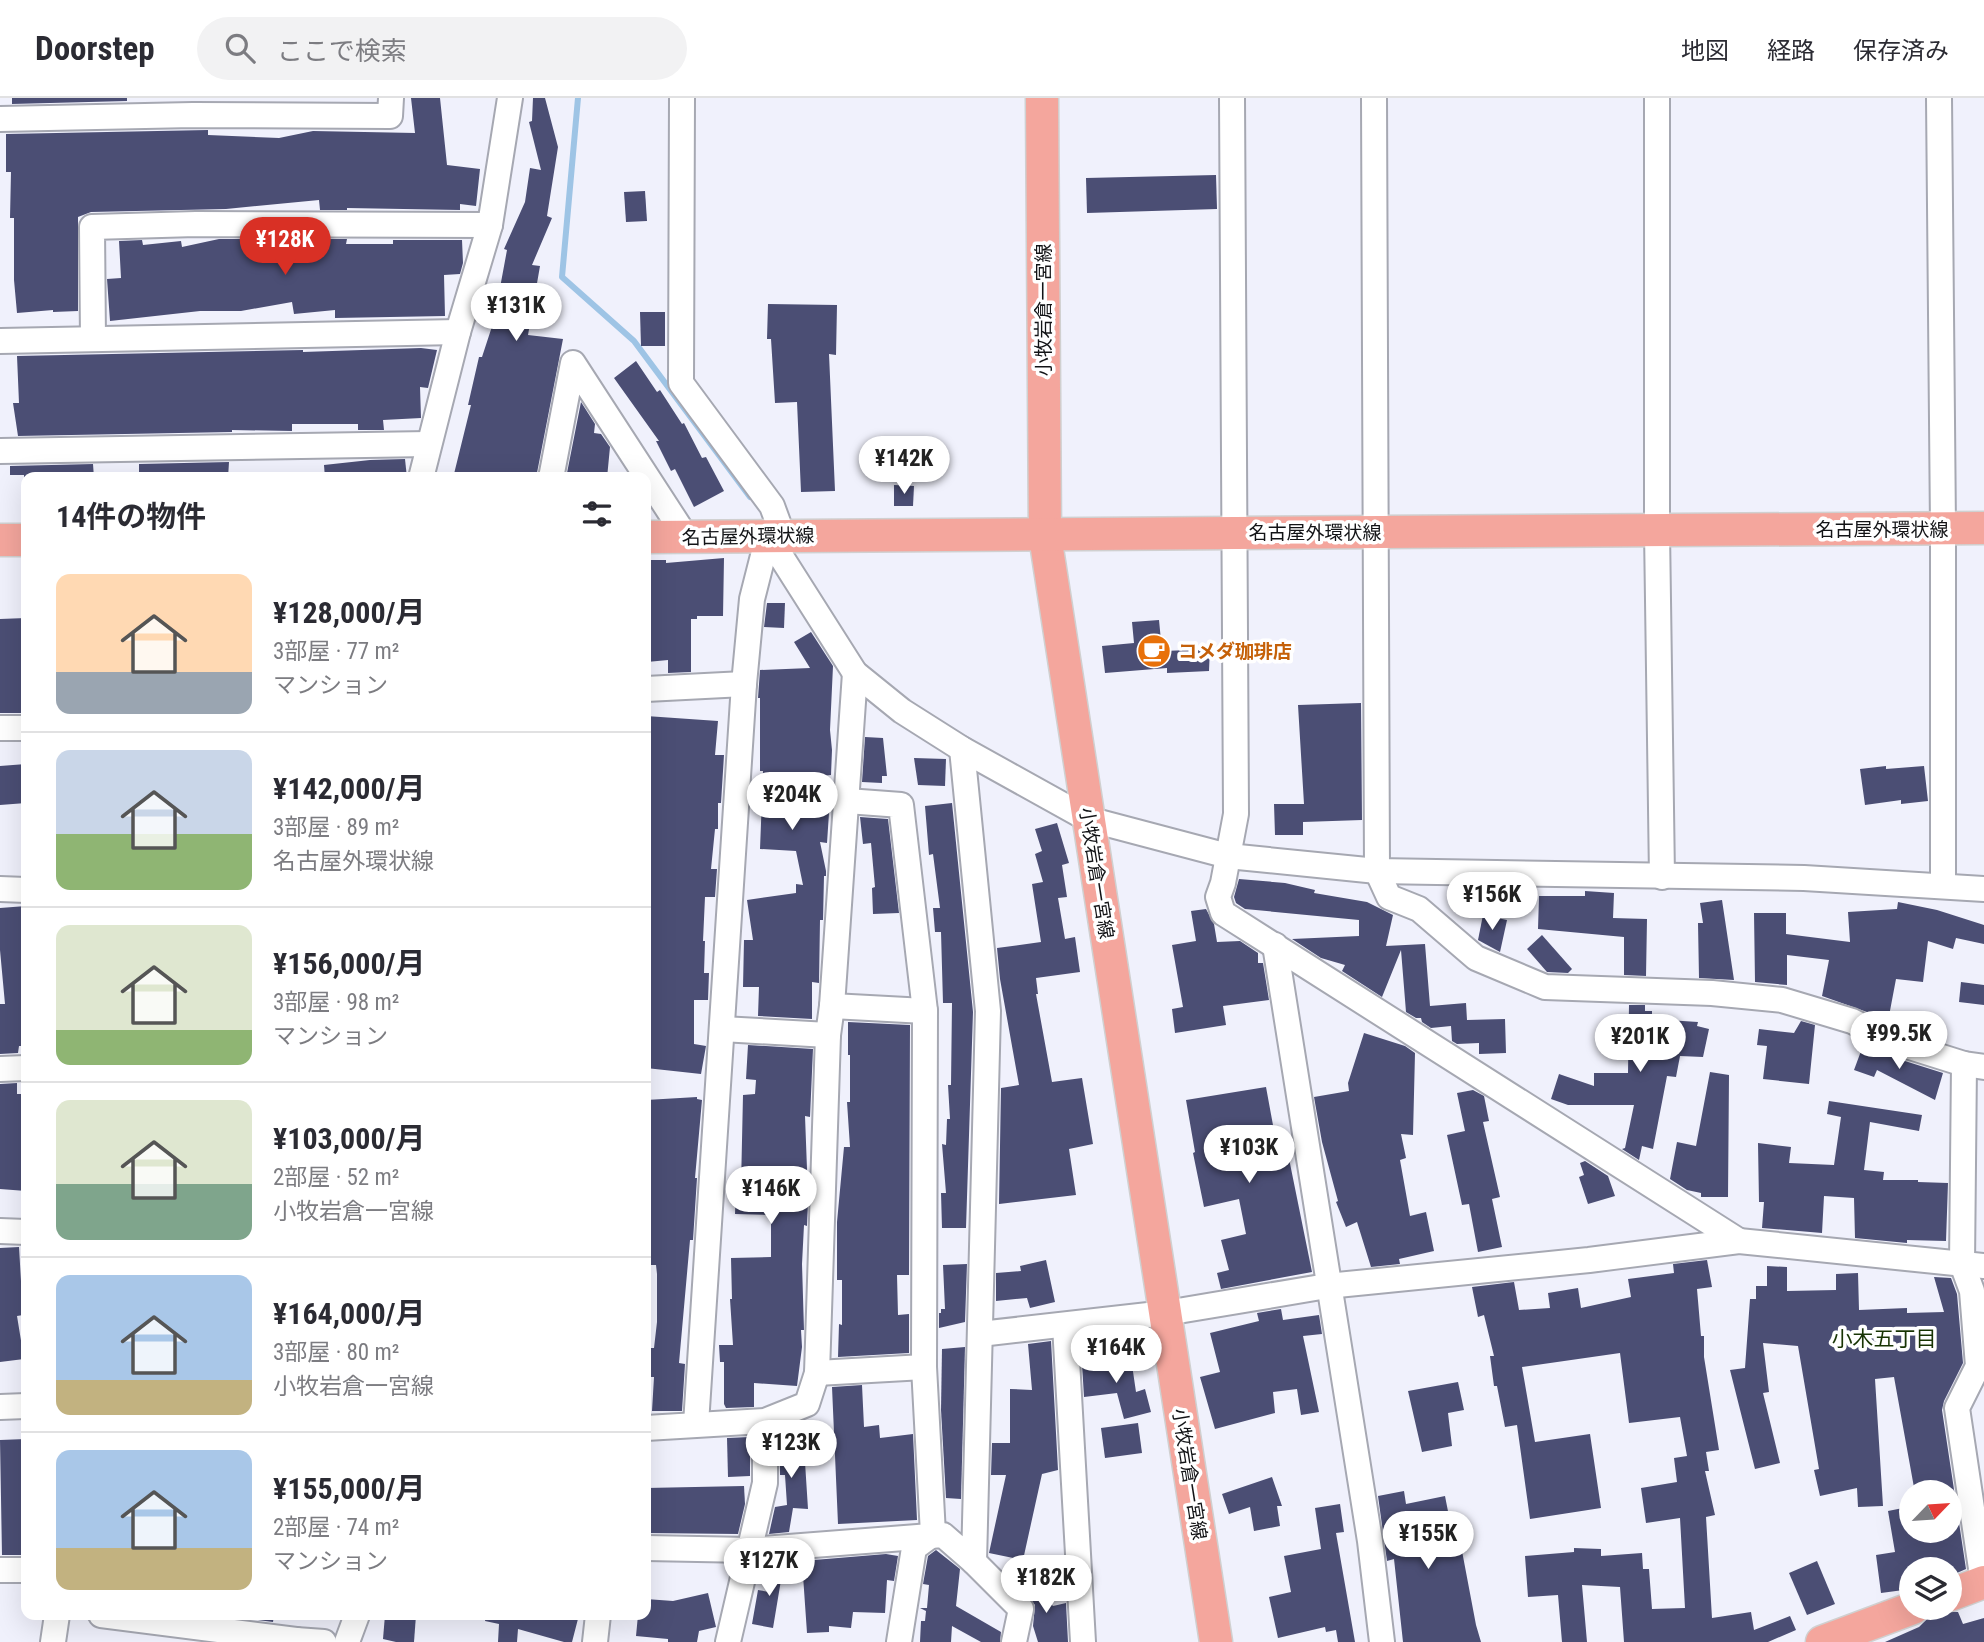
<!DOCTYPE html>
<html lang="ja">
<meta charset="utf-8">
<style>
body{margin:0;font-family:"Roboto Condensed","Noto Sans JP",sans-serif;background:#f2f2f3;color:#2b2b33;height:100vh;display:flex;flex-direction:column;font-size:26px;white-space:nowrap}
*{box-sizing:border-box;margin:0}
p{font-size:23px;color:#7c7c81}
.icon{flex:none;width:38px;height:38px;fill:none;stroke:currentColor;stroke-width:2;stroke-linecap:round;stroke-linejoin:round}
.map{position:relative;flex:1;overflow:hidden}
.drawer{position:absolute;left:21px;top:374px;width:630px;height:1148px;display:flex;flex-direction:column;background:#fff;border-radius:14px;box-shadow:0 7px 28px #0002}
.drawer>*{flex:none}
.needle{width:46px;rotate:65deg}
.fabs{position:absolute;left:1899px;top:1382px;display:grid;gap:14px}
.fabs a{display:grid;place-items:center;width:63px;height:63px;border-radius:50%;background:#fff;box-shadow:0 7px 28px #0002;font-size:35px}
.price{position:absolute;translate:-50% -60px;padding:0 16px;border-radius:24px;background:#fff;color:#222;font-size:23px;line-height:46px;filter:drop-shadow(0 2px 4px #0008)}
.price::after{content:'';position:absolute;left:50%;top:42px;width:21px;height:16px;margin-left:-10px;background:inherit;clip-path:polygon(0 0,100% 0,50% 100%)}
.price.on{background:#d93025;color:#fff}
ul{padding:0;list-style:none}
li{display:flex;align-items:center;gap:21px;height:175px;padding:0 35px}
li+li{border-top:2px solid #e1e1e2}
li span{display:grid;place-items:center;flex:none;width:196px;height:140px;border-radius:14px;color:#555}
li>.icon{margin-inline-start:auto}
span .icon{width:84px;height:84px;fill:#fffc;stroke-width:1}
li b{font-size:30px}
h2{display:flex;justify-content:space-between;align-items:center;height:84px;padding:0 35px;font-size:30px}
header{display:flex;align-items:center;gap:42px;box-sizing:border-box;height:98px;padding:0 35px;background:#fff;border-bottom:2px solid #e1e1e2}
header strong{font-size:33px}
nav{display:flex;gap:38px;margin-inline-start:auto;font-size:24px}
.search{width:490px;height:63px;background:#f2f2f3;display:flex;align-items:center;gap:18px;box-sizing:border-box;padding:0 24px;border-radius:38px;color:#7c7c81;font-size:26px}
.map>svg:first-child{display:block}
.lines{fill:none;stroke-linecap:round;stroke-linejoin:round}
.stream{stroke:#9ec4e5;stroke-width:6}
.building{fill:#4b4e74}
.minor-casing{stroke:#a6a8b2;stroke-width:28}
.major-casing{stroke:#d0d0d0;stroke-width:35}
.minor{stroke:#fff;stroke-width:24}
.major{stroke:#f4a69d;stroke-width:32}
.labels{text-anchor:middle;stroke-width:7;stroke-linejoin:round;paint-order:stroke}
.street-label{font-size:19px;fill:#121316;stroke:#fff}
.food-label{font-size:19px;font-weight:bold;fill:#c56008;stroke:#fff;text-anchor:start}
.neighbourhood-label{font-size:21px;fill:#183404;stroke:#fff}
</style>
<header>
<strong>Doorstep</strong>
<div class="search"><svg class="icon" aria-label="search" viewBox="0 0 24 24"><circle cx="10" cy="10" r="6"/><path d="M15 15l6 6"/></svg>ここで検索</div>
<nav><a>地図</a><a>経路</a><a>保存済み</a></nav>
</header>
<div class="map">
<svg width="1984" height="1544" viewBox="0 0 1984 1544">
<rect width="100%" height="100%" fill="#f0f1fc"/>
<g class="lines">
<path class="stream" d="M578,0L562,179L634,243L750,399"/>
</g>
<g class="building">
<path d="M12,0H127V3L12,6Z"/>
<path d="M411,0H440L447,67L480,71L476,108L460,106V112L347,110V112H320L319,102L226,111L91,114L78,119V213L53,214V212L17,215L14,182V120H10L11,74H6V36L208,32V37L279,40L313,33L415,35Z"/>
<path d="M533,0H545L558,49L547,118L552,120L532,167L540,168L528,237L563,241L536,380H453L471,307H468L479,259H482L499,207L497,206L507,152L504,151L525,104L530,70L541,72L529,24L532,23Z"/>
<path d="M1216,77L1217,111L1087,115L1086,80Z"/>
<path d="M645,93L647,123L626,124L624,94Z"/>
<path d="M219,141H347L346,146H393V142H462L463,165L460,176L444,177L445,218L335,220V212L294,216L292,204L241,213H200L110,223L107,181L121,180L119,143L142,142L143,147L181,143L182,149Z"/>
<path d="M768,206L837,207L836,257L829,256L835,393L801,394L797,304L775,305L771,241H767Z"/>
<path d="M640,214H665V248H641Z"/>
<path d="M421,250L437,252L428,290L420,289L421,320L383,322L384,332H358V326H292V333L232,332V334L18,338L13,305H19L17,258L303,252V254Z"/>
<path d="M636,263L657,294L660,292L682,326L684,325L702,360L706,359L724,393L694,409L675,371L671,373L656,343H659L614,280Z"/>
<path d="M581,304L595,326L594,335L601,336L610,349L607,380H566Z"/>
<path d="M405,361L407,380H325L324,367L370,362Z"/>
<path d="M229,364L228,380H139V366Z"/>
<path d="M93,366L94,380H24V377H10V368Z"/>
<path d="M894,387L914,388L913,408H894Z"/>
<path d="M724,460L723,518H697V521H691V574L668,575V562L647,564L646,462H666V465Z"/>
<path d="M767,505H785L784,530L764,529Z"/>
<path d="M26,520V615H0V521Z"/>
<path d="M1159,522L1162,553L1191,552L1192,548L1210,549L1209,573L1167,575V570L1105,575L1102,548L1134,545L1132,524Z"/>
<path d="M811,534L833,568L830,632L832,652L831,677L822,678L825,714L829,715L827,745L820,744L826,773V778H824L823,822H820L819,885L812,884V921L758,918L759,889H743L744,842H753L747,802L796,795V786L803,787L796,753L760,751L763,673H760V600H758L760,572L810,570L794,544Z"/>
<path d="M1361,605L1362,722L1303,724V737H1275L1274,706H1304L1298,607Z"/>
<path d="M646,618L718,623L715,657H724L721,705H718V731H715L711,771H717L715,799H705L703,843H705L704,875H709L708,902H694V946L706,948L701,976L646,970Z"/>
<path d="M865,639L883,640L887,678H882V685L862,684Z"/>
<path d="M914,660L946,661L945,688L918,687Z"/>
<path d="M26,666V705L0,707V668Z"/>
<path d="M1886,668V671L1924,668L1928,703L1901,706V702L1865,707L1860,671Z"/>
<path d="M952,705L973,914L966,1130H942L941,1095H946L942,1046L946,1047L947,1021H950L948,987H951L952,905H943L941,834H935L933,810H940L933,756L929,757L925,708Z"/>
<path d="M860,719L888,721L899,815L873,816L872,790L875,789L871,745L863,746Z"/>
<path d="M1057,725L1069,765L1062,767L1067,799L1058,800L1065,841L1075,839L1080,874L1036,880L1038,896H1036L1052,984L1082,980L1093,1046L1069,1051L1076,1097L999,1106L1001,990L1019,987L1000,881L997,850L1041,844L1032,786L1043,784L1035,756L1042,753L1035,731Z"/>
<path d="M1239,781L1285,785L1315,792L1314,795L1367,804L1393,817L1386,848L1425,846L1430,908L1466,905L1467,922L1505,921L1506,955L1479,956V945L1457,946L1452,943L1451,928L1431,930L1422,924L1421,920H1416L1406,914L1401,852L1382,899L1342,873L1345,867L1321,860L1292,841L1359,838V822L1245,811L1236,805L1234,799Z"/>
<path d="M1455,789L1487,790V814L1455,815Z"/>
<path d="M1585,793L1614,795L1613,820L1647,821L1646,878L1624,877V839L1538,831L1539,798H1585Z"/>
<path d="M1722,802L1734,882L1699,880L1698,825H1703L1700,805Z"/>
<path d="M1898,804L1937,812L1984,827V846L1956,840L1953,851L1928,843L1923,884L1896,881L1889,918L1867,914L1822,898L1829,862L1787,857V887L1755,884L1754,815H1786V836L1850,844L1848,814L1897,811Z"/>
<path d="M26,808V902H23V948H19L18,955L0,956V906H5L0,852V810Z"/>
<path d="M1206,811L1214,826L1217,844L1240,843L1258,855V865H1263L1269,902L1223,908L1226,927L1175,935L1172,911L1183,909L1172,847L1196,843L1191,813Z"/>
<path d="M1483,817L1507,822L1500,854L1478,842Z"/>
<path d="M1542,837L1572,871L1568,875L1547,874L1527,851Z"/>
<path d="M1961,884L1984,887V907L1959,904Z"/>
<path d="M1629,907H1645V913H1652V921L1698,924L1697,928L1709,931L1703,959L1680,958L1676,979L1667,978L1653,1051L1642,1048L1639,1062L1622,1051L1625,1050L1634,1007H1568L1551,1001L1559,976L1594,988V975H1628Z"/>
<path d="M1801,923L1815,927L1809,986L1763,981L1767,948L1757,947L1759,931L1794,935Z"/>
<path d="M848,924L910,927L909,1177H897L898,1217L909,1216V1255L838,1259L839,1226L842,1227V1182H837V1124L844,1049H850L847,1004H850V957H848Z"/>
<path d="M1364,935L1405,948L1415,955L1413,1037L1401,1036L1406,1060L1400,1062L1410,1118L1426,1114L1434,1153L1399,1161L1400,1166L1371,1169L1357,1124L1346,1129L1336,1104L1338,1103L1322,1044L1314,999L1349,993L1348,985Z"/>
<path d="M1864,945L1889,958L1943,975L1935,1002L1877,972L1874,979L1854,972Z"/>
<path d="M748,947L813,951L810,1019L805,1018L807,1071L804,1104H808L807,1128L804,1127L802,1166L804,1232H801L802,1249L797,1288L754,1285V1309L726,1310L724,1306V1264H720L719,1247H733L730,1201H732L731,1160L771,1159V1117L735,1116L736,1088H741L743,997L755,996L756,982L746,981Z"/>
<path d="M1710,974L1729,977L1728,1099H1701V1095L1687,1092L1670,1081L1677,1044L1696,1048Z"/>
<path d="M17,985V996H26V1093L0,1091V986Z"/>
<path d="M1266,989L1275,1038L1284,1036L1312,1174L1221,1191L1217,1175L1229,1172L1221,1142L1246,1136L1239,1101L1204,1109L1193,1055L1195,1054L1186,1002Z"/>
<path d="M1473,992L1484,998L1489,1023L1483,1024L1500,1099L1492,1101L1502,1149L1478,1154L1469,1106L1462,1107L1447,1037L1465,1033L1457,995Z"/>
<path d="M697,999V1001L702,1002L695,1080H697L693,1142H690L679,1265L685,1266L682,1313H652L654,1279H649L651,1250H654L657,1224V1176L656,1167H646V1002Z"/>
<path d="M1829,1003L1922,1017L1919,1033L1870,1024L1864,1072L1884,1074L1883,1082H1918V1084L1948,1085L1946,1143L1907,1142V1145L1855,1140L1854,1100L1824,1098L1822,1135L1762,1130L1764,1104H1759L1758,1045L1791,1049L1789,1065L1834,1067L1841,1019L1827,1016Z"/>
<path d="M1585,1063L1608,1078L1615,1098L1588,1106L1579,1079L1584,1077L1580,1065Z"/>
<path d="M19,1149L23,1217L17,1218L24,1261L0,1264V1150Z"/>
<path d="M1046,1162L1055,1204L1030,1210L1027,1200L996,1203V1175L1021,1173L1020,1168Z"/>
<path d="M1707,1162L1712,1189L1697,1191L1701,1238H1704V1259L1719,1352L1706,1354L1709,1373H1705L1715,1417L1706,1419L1712,1520L1751,1514L1754,1532L1790,1518L1796,1532L1768,1544H1624L1620,1489L1582,1487L1587,1544H1562L1558,1497L1528,1499L1525,1458L1574,1454V1450L1601,1451V1458L1642,1455L1643,1471H1649L1652,1511L1685,1510L1680,1420L1646,1425L1641,1390L1677,1384L1674,1360L1687,1358L1680,1319L1629,1325L1620,1255L1522,1269L1535,1344L1590,1336L1601,1410L1530,1421L1517,1327L1505,1329L1497,1288H1494L1490,1258H1494L1484,1217L1478,1219L1472,1189L1514,1184L1519,1212L1550,1210L1548,1195L1578,1190L1581,1210L1631,1199L1628,1181L1674,1175L1673,1166Z"/>
<path d="M967,1166L965,1224L939,1230V1215H941V1211H945L943,1167Z"/>
<path d="M1767,1168L1787,1169V1193L1836,1192V1176L1858,1175L1859,1212L1907,1210V1215L1944,1214L1934,1179L1951,1180L1957,1196L1963,1265L1944,1303L1942,1312L1966,1471L1950,1478V1472H1911V1491L1881,1495L1876,1457L1895,1454L1888,1413L1908,1409L1911,1433H1950V1395H1915L1894,1279L1875,1281L1883,1408L1858,1409L1857,1390L1820,1398L1814,1372L1819,1371L1798,1248L1763,1245L1769,1294L1763,1295L1780,1365L1755,1371L1730,1272L1745,1270L1750,1201H1756V1188H1767Z"/>
<path d="M1281,1211L1283,1222L1319,1217L1322,1236L1303,1238L1319,1314L1301,1317L1297,1291L1273,1294L1275,1315L1215,1331L1200,1279L1220,1274L1210,1235L1259,1223L1257,1215Z"/>
<path d="M1051,1243L1058,1372L1042,1376L1023,1462L989,1455L1006,1377H991L992,1345H1010V1291L1032,1292L1028,1246Z"/>
<path d="M965,1249L961,1401L946,1400L941,1312L942,1251Z"/>
<path d="M1131,1260L1136,1294L1145,1291L1151,1314L1124,1321L1117,1295L1084,1299L1082,1266Z"/>
<path d="M1458,1284L1464,1312L1448,1315L1452,1348L1422,1354L1408,1293Z"/>
<path d="M862,1287L864,1329L879,1327L880,1340L913,1336L917,1422L838,1426L832,1289Z"/>
<path d="M1138,1325L1142,1355L1105,1360L1101,1330Z"/>
<path d="M803,1333L808,1411L793,1410L789,1434L769,1436L775,1409L787,1407L785,1377H780V1334Z"/>
<path d="M750,1339V1378L728,1379L727,1340Z"/>
<path d="M26,1341V1436H23L22,1457H2L0,1342Z"/>
<path d="M1272,1379L1282,1408H1277L1280,1428L1254,1433L1250,1409L1229,1416L1222,1396Z"/>
<path d="M744,1388L745,1406L738,1436L646,1435V1390Z"/>
<path d="M1404,1393L1406,1406L1445,1398L1456,1454L1462,1453L1476,1527L1481,1544H1403L1394,1461L1387,1463L1378,1398Z"/>
<path d="M1340,1406L1344,1434L1336,1435L1355,1544H1338L1336,1532L1326,1534L1325,1529L1278,1540L1269,1499L1291,1494L1284,1458L1321,1451L1315,1410Z"/>
<path d="M936,1452L960,1471L956,1508L1001,1534L1000,1544H981L952,1528L951,1544H920L921,1523H925L926,1513L920,1510H927L929,1487L923,1486L928,1458Z"/>
<path d="M886,1456L898,1458L894,1483L887,1482L885,1515L853,1514L851,1530L829,1528V1534L807,1535L802,1463Z"/>
<path d="M1817,1463L1835,1506L1807,1517L1789,1475Z"/>
<path d="M784,1464L773,1530L752,1526L758,1492L769,1494V1465Z"/>
<path d="M1015,1467L1053,1508L1066,1505L1068,1544H1038L1033,1528L1035,1507L1022,1491Z"/>
<path d="M708,1495L716,1529L699,1533L697,1544H668V1541L636,1538L638,1517H646V1501L673,1503Z"/>
<path d="M1943,1513L1958,1514L1963,1526L1984,1520V1544H1885L1919,1529L1928,1520Z"/>
<path d="M220,1517H274L273,1524Z"/>
<path d="M385,1517H416L414,1544H396L383,1541Z"/>
<path d="M486,1517H579L572,1544H564L518,1531L517,1544H498L499,1526L485,1523Z"/>
</g>
<g class="lines">
<g class="minor-casing">
<g id="minor">
<path d="M682,0L681,285L772,408L783,438"/>
<path d="M1232,0L1236,716L1223,785L1218,799L1223,815L1739,1143"/>
<path d="M1374,0L1377,773L1389,799L1419,811L1476,860L1545,889L1712,895L1782,902L1852,923L1894,944L1964,966L1984,969"/>
<path d="M1657,0V433L1662,779"/>
<path d="M1939,0L1943,430V787"/>
<path d="M0,21L193,17L390,18L391,0"/>
<path d="M93,241L92,129L196,126L490,127"/>
<path d="M0,243L458,234"/>
<path d="M0,353L429,346"/>
<path d="M421,380L458,234L490,127L510,0"/>
<path d="M551,380L573,265L686,439"/>
<path d="M768,438L855,575L902,613L962,651L1088,721L1228,758L1377,773L1804,780L1984,791"/>
<path d="M646,591L744,586"/>
<path d="M0,630H26"/>
<path d="M847,703L901,707L925,913L924,1269L933,1436L914,1450L899,1544"/>
<path d="M0,791L26,792"/>
<path d="M1275,847L1370,1443L1382,1544"/>
<path d="M832,908L925,913"/>
<path d="M722,931L828,937"/>
<path d="M1964,966L1962,1166L1972,1193L1978,1268L1957,1310L1983,1484"/>
<path d="M0,971L26,970"/>
<path d="M0,1133L26,1134"/>
<path d="M1065,1227L1083,1544"/>
<path d="M980,1236L1166,1215L1327,1188L1589,1162L1739,1143L1984,1168"/>
<path d="M817,1275L924,1269"/>
<path d="M0,1309L26,1308"/>
<path d="M696,1326L744,586L752,501L768,438"/>
<path d="M646,1330L765,1323L807,1306L817,1275L828,937L832,908L855,575"/>
<path d="M646,1450L749,1452L943,1437L974,1464L988,913L962,651"/>
<path d="M974,1464L1021,1511L1014,1544"/>
<path d="M0,1472H26"/>
<path d="M101,1517L296,1542"/>
<path d="M53,1544L57,1517"/>
<path d="M295,1544L296,1542L324,1544"/>
<path d="M347,1544L357,1517"/>
<path d="M595,1544L598,1517"/>
<path d="M728,1544L765,1385V1323"/>
</g>
</g>
<g class="major-casing">
<g id="major">
<path d="M1042,0L1045,438L1216,1544"/>
<path d="M646,439L1984,430"/>
<path d="M0,442H26"/>
<path d="M1950,1497L1984,1484"/>
<path d="M1822,1544L1913,1510"/>
</g>
</g>
<use href="#minor" class="minor"/>
<use href="#major" class="major"/>
</g>
<defs>
<g id="cafe-disc" transform="scale(1.75)"><circle r="9.5" fill="#e8710a" stroke="#fff"/><path d="M-5.5-4.5H6V0H3Q3 3.5 0 3.5H-2.5Q-5.5 3.5-5.5 0ZM3-3.2v2h1.7v-2ZM-6 4.5H4V6H-6Z" fill="#fff"/></g>
</defs>
<g fill-rule="evenodd">
<use href="#cafe-disc" x="1154" y="553"/>
</g>
<g class="labels">
<g class="street-label">
<text transform="translate(1043 212) rotate(-90)" y="7">小牧岩倉一宮線</text>
<text x="1882" y="438">名古屋外環状線</text>
<text x="1315" y="441">名古屋外環状線</text>
<text transform="translate(748 438) rotate(-1)" y="7">名古屋外環状線</text>
<text transform="translate(1097 775) rotate(81)" y="7">小牧岩倉一宮線</text>
<text transform="translate(1190 1376) rotate(81)" y="7">小牧岩倉一宮線</text>
</g>
<g class="food-label">
<text x="1178" y="560">コメダ珈琲店</text>
</g>
<g class="neighbourhood-label">
<text x="1884" y="1248">小木五丁目</text>
</g>
</g>
</svg>
<div class="fabs">
<a><svg class="needle" viewBox="-14 -14 28 28"><path d="M0-13l5 13h-10z" fill="#e53935"/><path d="M0 13l5-13h-10z" fill="#7c7c81"/></svg></a>
<a><svg class="icon" aria-label="layers" viewBox="0 0 24 24"><path d="M12 4l9 5-9 5-9-5zM3 14l9 5 9-5"/></svg></a>
</div>
<b class="price on" style="left:285px;top:179px">¥128K</b>
<b class="price" style="left:516px;top:245px">¥131K</b>
<b class="price" style="left:904px;top:398px">¥142K</b>
<b class="price" style="left:792px;top:734px">¥204K</b>
<b class="price" style="left:1492px;top:834px">¥156K</b>
<b class="price" style="left:1899px;top:973px">¥99.5K</b>
<b class="price" style="left:1640px;top:976px">¥201K</b>
<b class="price" style="left:1249px;top:1087px">¥103K</b>
<b class="price" style="left:771px;top:1128px">¥146K</b>
<b class="price" style="left:1116px;top:1287px">¥164K</b>
<b class="price" style="left:791px;top:1382px">¥123K</b>
<b class="price" style="left:1428px;top:1473px">¥155K</b>
<b class="price" style="left:769px;top:1500px">¥127K</b>
<b class="price" style="left:1046px;top:1517px">¥182K</b>
<section class="drawer">
<h2>14件の物件<svg class="icon" aria-label="filters" viewBox="0 0 24 24"><path d="M4 7h16M4 17h16"/><circle cx="9" cy="7" r="2"/><circle cx="15" cy="17" r="2"/></svg></h2>
<ul>
<li><span style="background:linear-gradient(#ffd9b3 70%,#9aa5b1 0)"><svg class="icon" aria-label="home" viewBox="0 0 24 24"><path d="M3 11l9-7 9 7M6 9v11h12V9"/></svg></span><div><b>¥128,000/月</b><p>3部屋 · 77 m²</p><p>マンション</p></div></li>
<li><span style="background:linear-gradient(#c9d6e8 60%,#8fb573 0)"><svg class="icon" aria-label="home" viewBox="0 0 24 24"><path d="M3 11l9-7 9 7M6 9v11h12V9"/></svg></span><div><b>¥142,000/月</b><p>3部屋 · 89 m²</p><p>名古屋外環状線</p></div></li>
<li><span style="background:linear-gradient(#dfe7d0 75%,#8fb573 0)"><svg class="icon" aria-label="home" viewBox="0 0 24 24"><path d="M3 11l9-7 9 7M6 9v11h12V9"/></svg></span><div><b>¥156,000/月</b><p>3部屋 · 98 m²</p><p>マンション</p></div></li>
<li><span style="background:linear-gradient(#dfe7d0 60%,#7fa58c 0)"><svg class="icon" aria-label="home" viewBox="0 0 24 24"><path d="M3 11l9-7 9 7M6 9v11h12V9"/></svg></span><div><b>¥103,000/月</b><p>2部屋 · 52 m²</p><p>小牧岩倉一宮線</p></div></li>
<li><span style="background:linear-gradient(#a9c7e8 75%,#c2b280 0)"><svg class="icon" aria-label="home" viewBox="0 0 24 24"><path d="M3 11l9-7 9 7M6 9v11h12V9"/></svg></span><div><b>¥164,000/月</b><p>3部屋 · 80 m²</p><p>小牧岩倉一宮線</p></div></li>
<li><span style="background:linear-gradient(#a9c7e8 70%,#c2b280 0)"><svg class="icon" aria-label="home" viewBox="0 0 24 24"><path d="M3 11l9-7 9 7M6 9v11h12V9"/></svg></span><div><b>¥155,000/月</b><p>2部屋 · 74 m²</p><p>マンション</p></div></li>
</ul>
</section>
</div>
